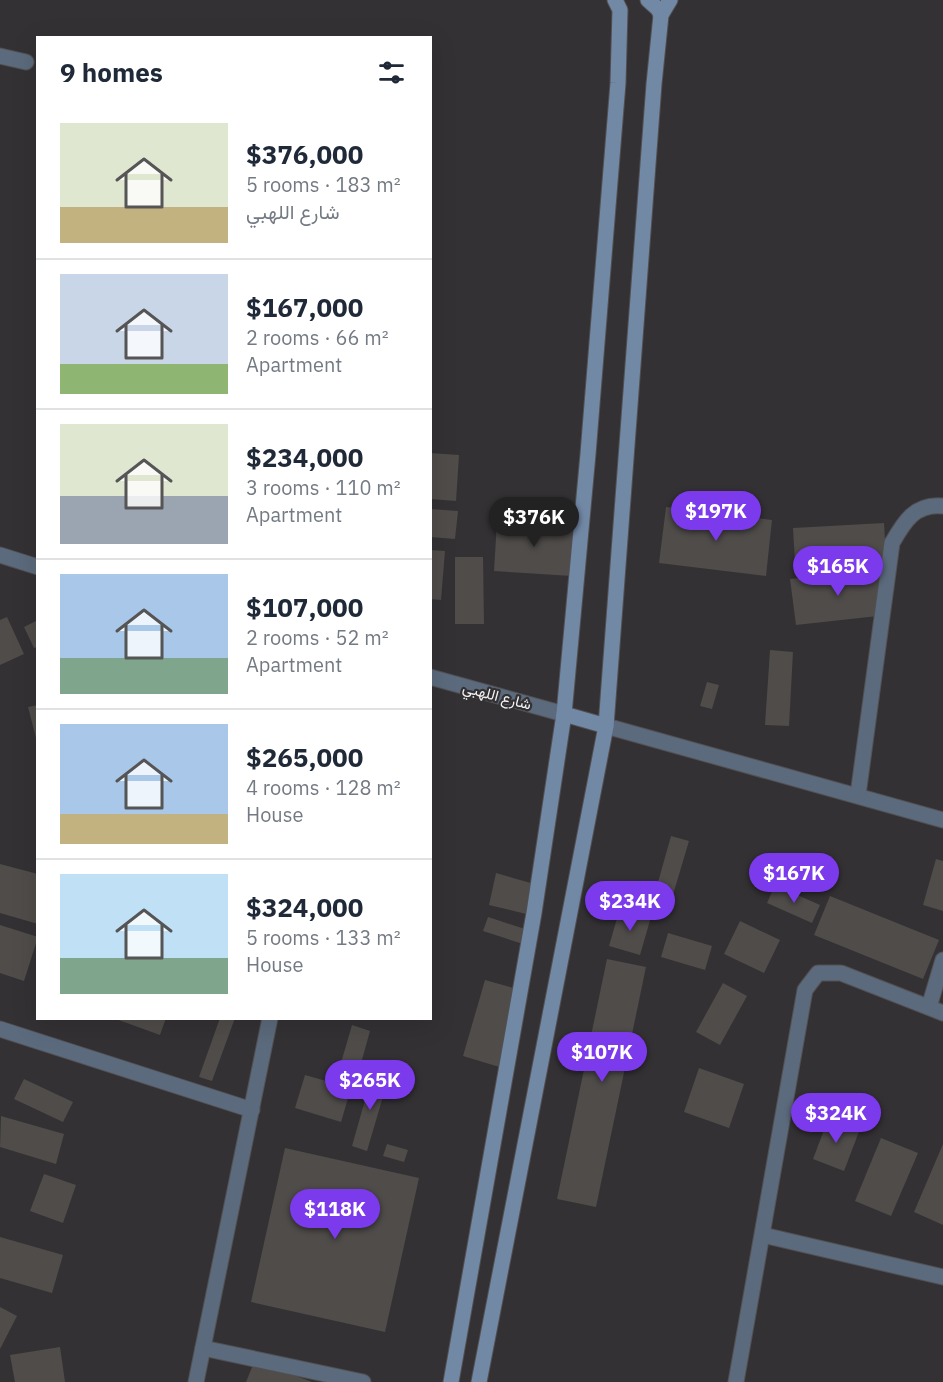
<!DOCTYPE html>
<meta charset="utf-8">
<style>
body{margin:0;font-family:"IBM Plex Sans",Vazirmatn,sans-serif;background:#f6f6f7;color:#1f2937;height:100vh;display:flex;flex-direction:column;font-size:22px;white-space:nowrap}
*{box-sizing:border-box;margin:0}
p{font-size:20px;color:#747a83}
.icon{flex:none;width:33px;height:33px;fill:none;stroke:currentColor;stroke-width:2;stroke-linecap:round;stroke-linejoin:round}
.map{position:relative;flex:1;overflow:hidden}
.side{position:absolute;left:36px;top:36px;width:396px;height:984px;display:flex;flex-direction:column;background:#fff;border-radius:0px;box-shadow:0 6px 24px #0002}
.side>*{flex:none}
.price{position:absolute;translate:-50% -51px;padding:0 14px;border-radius:21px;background:#7c3aed;color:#fff;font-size:20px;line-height:39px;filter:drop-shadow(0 2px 3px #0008)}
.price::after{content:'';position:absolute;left:50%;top:36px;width:18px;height:14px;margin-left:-9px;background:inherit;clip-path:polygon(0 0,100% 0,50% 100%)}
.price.on{background:#222;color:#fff}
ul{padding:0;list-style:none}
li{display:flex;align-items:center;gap:18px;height:150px;padding:0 24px}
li+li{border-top:2px solid #e0e1e3}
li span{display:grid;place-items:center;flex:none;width:168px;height:120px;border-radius:0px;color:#555}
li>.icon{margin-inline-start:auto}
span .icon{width:72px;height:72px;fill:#fffc;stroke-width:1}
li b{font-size:26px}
h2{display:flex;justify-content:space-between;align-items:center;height:72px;padding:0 24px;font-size:26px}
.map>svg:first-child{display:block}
.building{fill:#4f4c4a}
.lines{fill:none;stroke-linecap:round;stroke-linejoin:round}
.street-casing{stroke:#525052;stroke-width:17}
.secondary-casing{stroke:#525052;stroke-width:17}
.street{stroke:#5b6a7c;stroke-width:15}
.secondary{stroke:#7289a6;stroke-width:15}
.labels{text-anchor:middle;stroke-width:4.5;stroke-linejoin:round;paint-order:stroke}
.street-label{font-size:15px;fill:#f5f4f5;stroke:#333133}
</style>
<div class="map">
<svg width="943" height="1382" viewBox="0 0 943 1382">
<rect width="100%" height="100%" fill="#333133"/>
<g class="building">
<path d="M430,453L459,455L456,501L430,499Z"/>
<path d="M666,507L772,520L766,576L659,563Z"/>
<path d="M430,509L458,511L455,539L430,537Z"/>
<path d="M497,521L575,526L572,576L494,571Z"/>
<path d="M884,523L886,557L795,562L793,528Z"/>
<path d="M430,550L445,551L441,600L430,599Z"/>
<path d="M455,557H483L484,624H455Z"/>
<path d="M881,569L887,615L796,625L790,579Z"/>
<path d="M7,617L24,654L0,665V620Z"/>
<path d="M38,620V647L34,648L24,627Z"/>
<path d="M770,650L793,652L789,726L765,725Z"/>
<path d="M707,682L719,685L712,709L700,706Z"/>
<path d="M38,705V742H37L28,707Z"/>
<path d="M671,836L689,841L672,898L655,893Z"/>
<path d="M936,859L943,861V911L923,905Z"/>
<path d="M0,864L38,874V924L0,913Z"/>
<path d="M496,873L534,884L526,914L489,905Z"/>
<path d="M775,885L820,905L812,923L767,903Z"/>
<path d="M830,896L939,940L923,979L814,935Z"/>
<path d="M620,908L651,917L640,955L609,946Z"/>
<path d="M488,917L528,930L523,944L483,931Z"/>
<path d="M740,921L780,940L764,973L724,954Z"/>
<path d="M0,925L38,937L24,981L0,973Z"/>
<path d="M668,933L712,946L705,970L661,957Z"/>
<path d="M607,959L646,967L596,1207L557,1199Z"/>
<path d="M485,980L528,992L506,1069L463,1056Z"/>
<path d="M723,983L747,996L720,1045L696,1032Z"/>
<path d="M113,1018H166L160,1035Z"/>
<path d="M220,1018H235L212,1081L199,1077Z"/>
<path d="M352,1025L370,1031L355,1085L336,1080Z"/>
<path d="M699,1068L744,1084L729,1128L684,1112Z"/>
<path d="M373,1072L389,1076L367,1151L352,1146Z"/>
<path d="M305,1075L351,1088L341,1122L295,1108Z"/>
<path d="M24,1079L73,1102L63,1122L14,1099Z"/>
<path d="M1,1116L64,1134L56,1164L0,1147Z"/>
<path d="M829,1117L860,1129L844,1171L813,1159Z"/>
<path d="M881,1138L918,1153L891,1216L855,1201Z"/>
<path d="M387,1144L408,1150L404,1162L383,1156Z"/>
<path d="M943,1144V1225L914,1212Z"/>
<path d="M285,1148L419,1178L385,1332L251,1302Z"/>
<path d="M44,1174L76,1185L63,1223L30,1211Z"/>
<path d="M0,1237L63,1255L52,1293L0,1278Z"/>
<path d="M0,1307L17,1316L0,1349Z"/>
<path d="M60,1347L65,1382H15L10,1355Z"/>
<path d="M255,1360L312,1382H246Z"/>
</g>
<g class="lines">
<g class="street-casing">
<g id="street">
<path d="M0,56L26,62"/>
<path d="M0,555L38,567"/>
<path d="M430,677L564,714"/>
<path d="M606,726L943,820"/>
<path d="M858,795L892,543C904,522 915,503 943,506"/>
<path d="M929,1007L943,960"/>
<path d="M0,1029L252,1110"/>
<path d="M763,1235L943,1277"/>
<path d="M203,1348L363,1382"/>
<path d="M196,1382L270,1018"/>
<path d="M736,1382L805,990L818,973H841L943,1013"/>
</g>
</g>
<g class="secondary-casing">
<g id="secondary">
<path d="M648,0L658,9L661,15"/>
<path d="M564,714L606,726"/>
<path d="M451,1382L534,913L564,714L588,454L618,83L620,10L615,0"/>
<path d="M479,1382L606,726L654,84L661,15L670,0"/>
</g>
</g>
<use href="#street" class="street"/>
<use href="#secondary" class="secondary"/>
</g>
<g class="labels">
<g class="street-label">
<text transform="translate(497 696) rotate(15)" y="5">شارع اللهبي</text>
</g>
</g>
</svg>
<b class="price" style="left:716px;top:542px">$197K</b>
<b class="price on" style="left:534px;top:548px">$376K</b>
<b class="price" style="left:838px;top:597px">$165K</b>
<b class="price" style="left:794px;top:904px">$167K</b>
<b class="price" style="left:630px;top:932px">$234K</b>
<b class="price" style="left:602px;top:1083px">$107K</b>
<b class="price" style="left:370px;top:1111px">$265K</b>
<b class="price" style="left:836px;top:1144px">$324K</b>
<b class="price" style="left:335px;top:1240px">$118K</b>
<section class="side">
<h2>9 homes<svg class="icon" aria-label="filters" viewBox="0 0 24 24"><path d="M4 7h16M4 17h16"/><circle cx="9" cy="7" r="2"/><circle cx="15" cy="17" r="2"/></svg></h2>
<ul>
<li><span style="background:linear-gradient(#dfe7d0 70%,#c2b280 0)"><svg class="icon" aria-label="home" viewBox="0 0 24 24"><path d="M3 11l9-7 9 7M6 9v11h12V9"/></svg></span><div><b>$376,000</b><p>5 rooms · 183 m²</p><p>شارع اللهبي</p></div></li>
<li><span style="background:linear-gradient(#c9d6e8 75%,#8fb573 0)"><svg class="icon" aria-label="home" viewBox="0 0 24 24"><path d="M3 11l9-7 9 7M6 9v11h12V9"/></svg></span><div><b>$167,000</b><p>2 rooms · 66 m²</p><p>Apartment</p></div></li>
<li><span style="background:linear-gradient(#dfe7d0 60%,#9aa5b1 0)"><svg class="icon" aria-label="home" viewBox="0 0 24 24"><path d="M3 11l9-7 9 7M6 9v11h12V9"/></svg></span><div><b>$234,000</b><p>3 rooms · 110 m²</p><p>Apartment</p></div></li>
<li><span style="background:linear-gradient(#a9c7e8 70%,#7fa58c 0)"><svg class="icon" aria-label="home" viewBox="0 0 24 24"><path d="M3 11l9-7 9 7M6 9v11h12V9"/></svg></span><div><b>$107,000</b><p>2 rooms · 52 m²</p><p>Apartment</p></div></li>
<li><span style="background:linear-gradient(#a9c7e8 75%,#c2b280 0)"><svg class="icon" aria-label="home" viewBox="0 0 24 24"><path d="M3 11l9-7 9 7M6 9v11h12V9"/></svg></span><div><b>$265,000</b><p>4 rooms · 128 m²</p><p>House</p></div></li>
<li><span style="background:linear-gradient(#bfe0f5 70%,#7fa58c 0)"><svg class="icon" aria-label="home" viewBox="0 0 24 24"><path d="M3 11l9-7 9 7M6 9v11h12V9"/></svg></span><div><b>$324,000</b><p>5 rooms · 133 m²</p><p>House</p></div></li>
</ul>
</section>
</div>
